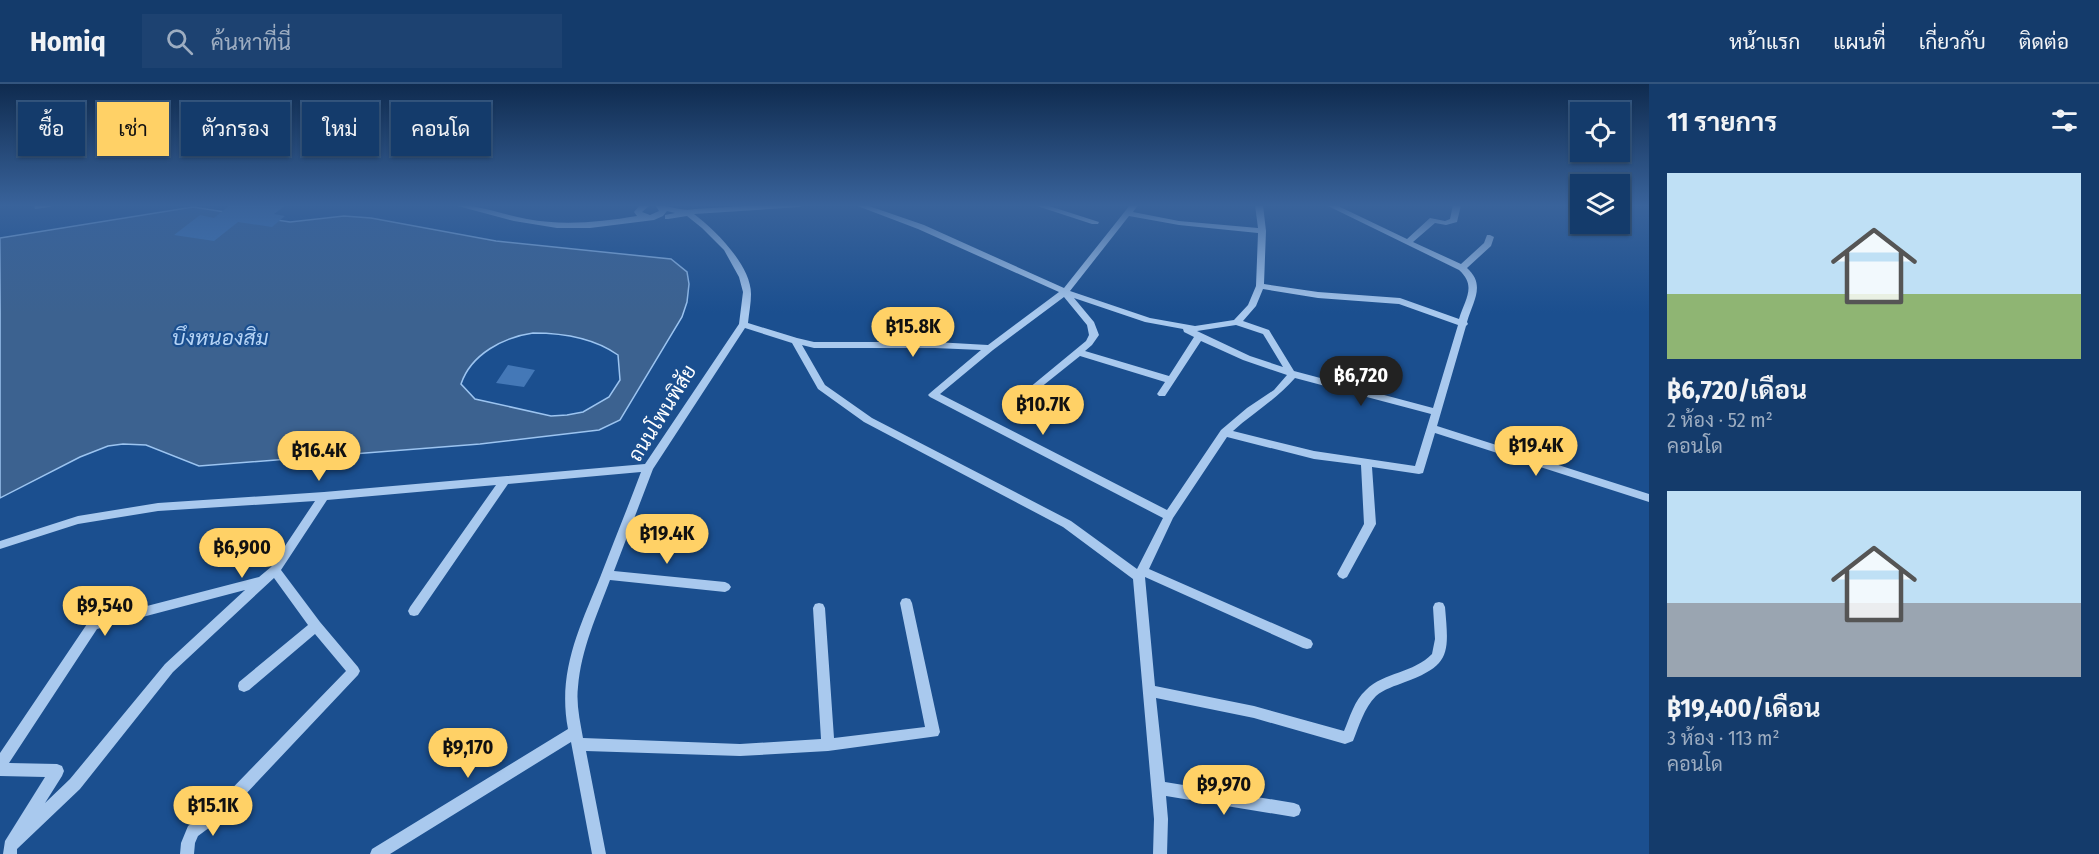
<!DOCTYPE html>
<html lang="th">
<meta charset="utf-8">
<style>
body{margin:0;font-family:"Fira Sans Condensed",Sarabun,sans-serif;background:#1d4271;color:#f1f3f6;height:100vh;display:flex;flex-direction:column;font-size:22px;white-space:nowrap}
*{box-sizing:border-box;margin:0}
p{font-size:20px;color:#9dadc1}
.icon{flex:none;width:33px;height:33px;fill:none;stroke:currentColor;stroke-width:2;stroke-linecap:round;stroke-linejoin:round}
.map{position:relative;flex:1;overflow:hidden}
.drawer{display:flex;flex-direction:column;background:#143b6b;width:450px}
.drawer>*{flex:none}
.top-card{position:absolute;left:18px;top:18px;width:570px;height:54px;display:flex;gap:12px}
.fabs{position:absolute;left:1570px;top:18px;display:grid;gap:12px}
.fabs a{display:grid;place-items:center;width:60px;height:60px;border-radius:0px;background:#143b6b;box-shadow:0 2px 4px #0004,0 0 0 2px #33557e;font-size:30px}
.price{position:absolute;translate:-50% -51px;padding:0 14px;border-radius:21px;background:#ffd166;color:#111;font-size:20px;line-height:39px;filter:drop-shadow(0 2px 3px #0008)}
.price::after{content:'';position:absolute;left:50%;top:36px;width:18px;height:14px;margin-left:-9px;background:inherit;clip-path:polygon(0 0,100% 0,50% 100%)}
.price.selected{background:#222;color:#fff}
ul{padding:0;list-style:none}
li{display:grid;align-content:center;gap:12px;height:318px;padding:0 18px}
li span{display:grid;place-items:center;height:186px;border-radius:0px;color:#555}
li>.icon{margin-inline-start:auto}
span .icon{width:108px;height:108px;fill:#fffc;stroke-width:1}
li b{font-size:26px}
h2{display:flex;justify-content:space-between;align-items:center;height:72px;padding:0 18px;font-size:26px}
.tag{padding:0 21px;border-radius:0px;background:#143b6b;box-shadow:0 2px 4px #0004,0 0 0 2px #33557e;font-size:21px;line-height:54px}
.tag.selected{background:#ffd166;color:#111}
header{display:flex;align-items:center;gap:36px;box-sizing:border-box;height:84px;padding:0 30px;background:#143b6b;border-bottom:2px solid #33557e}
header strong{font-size:28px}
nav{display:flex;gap:33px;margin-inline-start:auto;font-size:21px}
.search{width:420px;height:54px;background:#1d4271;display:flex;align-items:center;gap:15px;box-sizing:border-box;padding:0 21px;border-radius:0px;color:#9dadc1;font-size:22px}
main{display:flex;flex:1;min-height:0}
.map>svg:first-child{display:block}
.water{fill:#3c6290;stroke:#9cc4f0;stroke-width:1.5;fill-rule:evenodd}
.building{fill:#4478b7}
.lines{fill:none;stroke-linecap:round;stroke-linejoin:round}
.minor{fill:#a9c9ee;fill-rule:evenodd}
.labels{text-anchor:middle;stroke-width:4.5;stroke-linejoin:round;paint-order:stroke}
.street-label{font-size:20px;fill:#fff;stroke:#1b4f8f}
.water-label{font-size:21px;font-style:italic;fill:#b5d3f5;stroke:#1b4f8f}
</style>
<header>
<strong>Homiq</strong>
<div class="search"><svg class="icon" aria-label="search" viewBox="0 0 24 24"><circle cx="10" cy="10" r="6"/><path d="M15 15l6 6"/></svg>ค้นหาที่นี่</div>
<nav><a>หน้าแรก</a><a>แผนที่</a><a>เกี่ยวกับ</a><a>ติดต่อ</a></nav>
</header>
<main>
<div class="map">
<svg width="1649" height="770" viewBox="0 0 1649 770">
<rect width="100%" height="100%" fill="#1b4f8f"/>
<path class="water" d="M193,123L290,138L344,132L371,134L496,157L671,175L687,188L689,200L687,218L682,233L620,336L599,346L480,360L199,382L146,361L123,360L108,362L80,373L0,414V154ZM533,249C562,249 594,254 618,271L620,296L609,313L583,328L567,331L551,332L475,315L461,300C471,270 504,253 533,249Z"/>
<g class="building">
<path d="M230,121H286L274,130L285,132L272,143L238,138L214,157L174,151L200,131L214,134Z"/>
<path d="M508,281L535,286L524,303L496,299Z"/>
</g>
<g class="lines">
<g class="minor">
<path d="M34,121H54L50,123L35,125Z"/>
<path d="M454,121C478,120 503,131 527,135C564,142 600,138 637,132L634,128L640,121H650L642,128L650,131L659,127L655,121C669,121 681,128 695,125L761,121H804L800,123L694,130C715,146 751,181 751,210C751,219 749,229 748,239L797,254L814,258H935L988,261L1059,208L918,145L855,121H866L924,141L1064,204L1130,121H1138L1133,128L1179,137L1258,144L1255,121H1263L1266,147L1264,200L1318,208L1400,214L1459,235C1465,215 1477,202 1459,186L1326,121H1336L1407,155L1430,134L1445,137L1450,135L1453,121H1461L1457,138L1446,141L1435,139L1413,158L1461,180L1484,159L1487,151H1490L1494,153L1491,162L1467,184C1486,201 1473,217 1467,238L1468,240L1466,242L1437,342L1649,410V418L1435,349L1423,389L1419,390L1372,383L1376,440L1347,493L1343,495L1339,493L1337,490L1364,440L1361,381L1314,375L1227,353L1173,434L1149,485L1311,556L1313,560L1311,564L1307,565L1303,564L1145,493L1155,602L1254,622L1344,647C1350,633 1354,617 1366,606C1384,588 1414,589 1432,570L1435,555L1433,523L1435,519L1439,518L1443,519L1445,523C1449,569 1451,581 1405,598C1395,602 1384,605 1376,612C1364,624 1359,642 1353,657L1345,660L1254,634L1156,614L1165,698L1294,719L1299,721L1301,726L1299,731L1294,733L1166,712L1168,735L1167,770H1153L1154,735L1133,495L1063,443L864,338L818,305L792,259L745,244L653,385L614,487L725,498L729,500L731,503L729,506L725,508L610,496C597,531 581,565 578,603C576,620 580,637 583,654L740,660L821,655L813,524L815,520L819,519L823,520L825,524L834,654L925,643L900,519L902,515L906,514L910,515L912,519L940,648L938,652L828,667L740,672L586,667L606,770H592L571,658L390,770H370L372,765L568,645C557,587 580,543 601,491C614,457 628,423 641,388L508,400L418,531L414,532L410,531L408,527L410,523L496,401L327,416L281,486L320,538L358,583L360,587L358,591L225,732L198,752L195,759L194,770H180L181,759L188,742L215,722L346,587L315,550L249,606L244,608L239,606L238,602L239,598L308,541L274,494L173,588L80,705L17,765V770H3L5,757L45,693L0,692V669L89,537L259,493L271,483L315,417L158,427L78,440L0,465V457L78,432L158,419L324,408L645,380L739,240L743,208L739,193L724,166L702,144L687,132L668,135H665V131L675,129L667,127L663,132L654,136L590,144H557L514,137ZM1129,132L1179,141L1258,149L1256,202L1248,221L1234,236L1195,242L1150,234L1070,207ZM1263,205L1318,214L1399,220L1458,241L1433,324L1294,287L1269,246L1243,237L1256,222ZM1064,213L1087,241L1089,251L1086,257L1029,304L1027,306L1029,308H1035L1080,272L1165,298L1157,310L1159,312H1165L1201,257L1243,276L1287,291L1274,306L1247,324L1221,346L1167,426L940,310L993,266ZM1074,214L1145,238L1183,245L1184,248L1194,253L1169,292L1085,267L1092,261L1099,251L1094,238ZM1236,241L1263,250L1283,283L1250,272L1197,247ZM802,261L814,264H935L981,266L930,309L928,311L930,313L1163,434L1137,485L1071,437L872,334L825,301ZM1295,294L1431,330L1415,382L1314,367L1233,347C1253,329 1277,315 1295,294ZM245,506L165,580L70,695L45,719L62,692L64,687L62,682L57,680L9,679L97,545Z"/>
<path d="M1034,121H1046L1099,138L1098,140H1092Z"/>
</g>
</g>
<linearGradient id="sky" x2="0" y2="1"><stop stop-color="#0f2b4f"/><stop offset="0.53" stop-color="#39639b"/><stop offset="1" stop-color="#39639b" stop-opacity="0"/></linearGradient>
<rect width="1649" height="229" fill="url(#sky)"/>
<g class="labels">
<g class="street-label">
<text transform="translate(662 329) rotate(-58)" y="7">ถนนโพนพิสัย</text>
</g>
<g class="water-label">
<text x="220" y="261">บึงหนองสิม</text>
</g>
</g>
</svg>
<div class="fabs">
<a><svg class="icon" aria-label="locate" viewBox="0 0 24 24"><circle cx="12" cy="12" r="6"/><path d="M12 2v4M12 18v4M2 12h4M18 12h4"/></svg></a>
<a><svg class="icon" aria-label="layers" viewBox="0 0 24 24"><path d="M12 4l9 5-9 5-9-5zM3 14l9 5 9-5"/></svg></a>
</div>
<b class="price" style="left:913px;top:274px">฿15.8K</b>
<b class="price selected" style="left:1361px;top:323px">฿6,720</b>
<b class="price" style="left:1043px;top:352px">฿10.7K</b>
<b class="price" style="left:1536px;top:393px">฿19.4K</b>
<b class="price" style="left:319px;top:398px">฿16.4K</b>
<b class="price" style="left:667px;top:481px">฿19.4K</b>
<b class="price" style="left:242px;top:495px">฿6,900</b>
<b class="price" style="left:105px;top:553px">฿9,540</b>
<b class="price" style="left:468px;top:695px">฿9,170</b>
<b class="price" style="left:1224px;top:732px">฿9,970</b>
<b class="price" style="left:213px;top:753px">฿15.1K</b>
<div class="top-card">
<a class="tag">ซื้อ</a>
<a class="tag selected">เช่า</a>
<a class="tag">ตัวกรอง</a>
<a class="tag">ใหม่</a>
<a class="tag">คอนโด</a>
</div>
</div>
<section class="drawer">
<h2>11 รายการ<svg class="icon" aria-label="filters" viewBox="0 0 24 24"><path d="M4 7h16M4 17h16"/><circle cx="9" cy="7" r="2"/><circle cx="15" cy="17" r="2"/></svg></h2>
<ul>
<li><span style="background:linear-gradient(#bfe0f5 65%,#8fb573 0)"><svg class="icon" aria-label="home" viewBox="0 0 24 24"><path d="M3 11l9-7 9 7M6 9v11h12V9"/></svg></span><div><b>฿6,720/เดือน</b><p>2 ห้อง · 52 m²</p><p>คอนโด</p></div></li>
<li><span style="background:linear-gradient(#bfe0f5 60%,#9aa5b1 0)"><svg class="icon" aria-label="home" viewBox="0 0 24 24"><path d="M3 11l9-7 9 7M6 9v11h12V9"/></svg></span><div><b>฿19,400/เดือน</b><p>3 ห้อง · 113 m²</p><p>คอนโด</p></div></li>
</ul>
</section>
</main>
